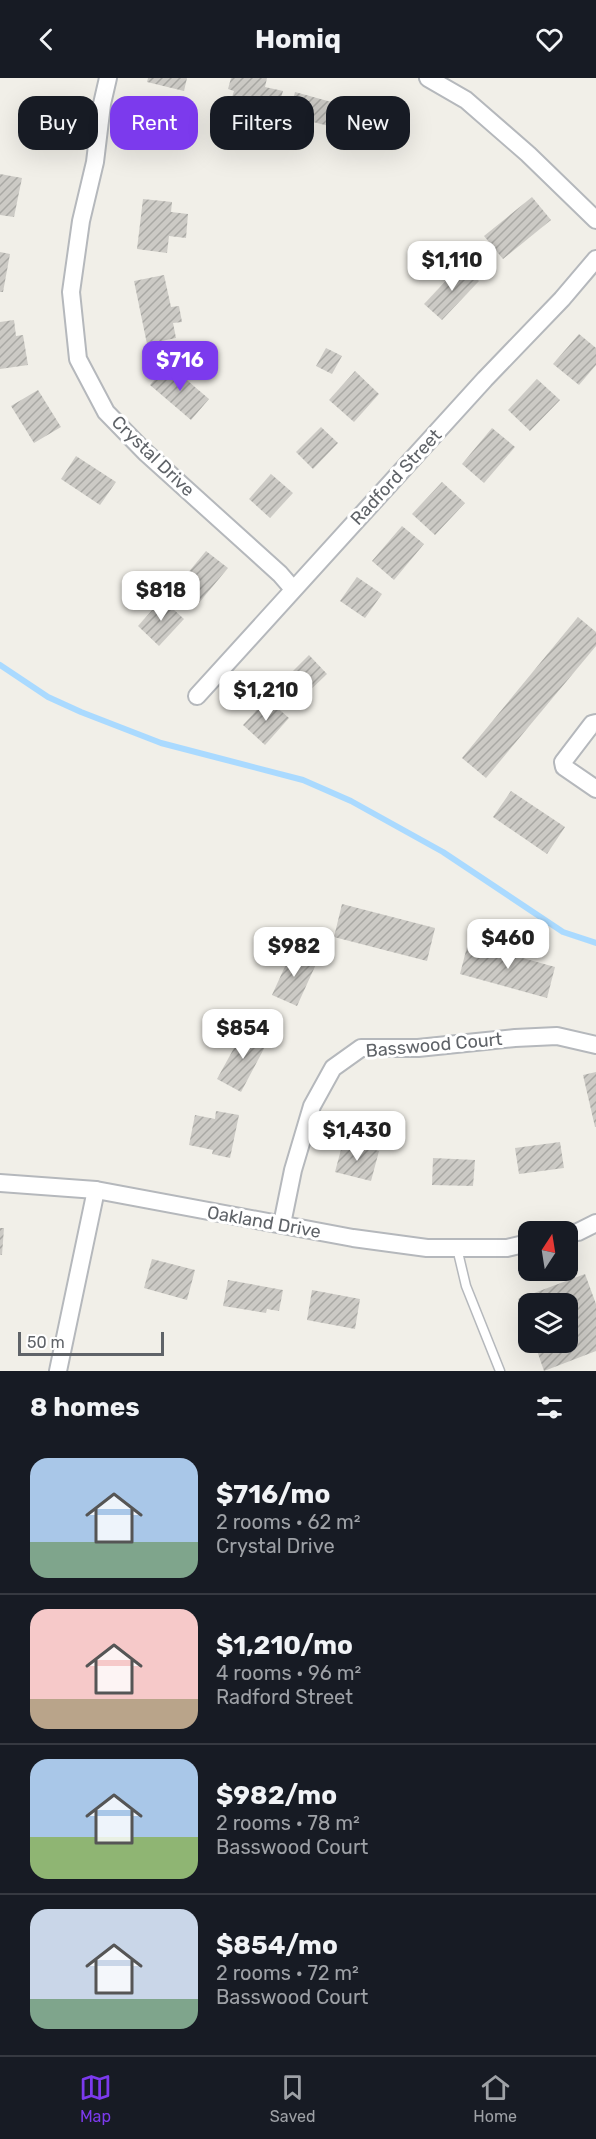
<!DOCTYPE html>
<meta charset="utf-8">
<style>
body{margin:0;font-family:Rubik,sans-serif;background:#242831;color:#f1f3f6;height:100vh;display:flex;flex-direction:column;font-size:22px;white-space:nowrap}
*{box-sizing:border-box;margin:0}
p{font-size:20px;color:#9ea1a6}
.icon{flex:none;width:33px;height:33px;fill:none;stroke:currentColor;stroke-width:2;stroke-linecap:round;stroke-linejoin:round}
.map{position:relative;height:1293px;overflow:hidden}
.sheet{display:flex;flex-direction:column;background:#171b24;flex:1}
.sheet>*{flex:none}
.top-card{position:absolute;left:18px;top:18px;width:561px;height:54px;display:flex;gap:12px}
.needle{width:39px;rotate:12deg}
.tools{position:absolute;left:518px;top:1143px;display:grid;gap:12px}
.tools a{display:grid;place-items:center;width:60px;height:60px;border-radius:12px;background:#171b24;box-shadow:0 6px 24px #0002;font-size:30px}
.scale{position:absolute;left:18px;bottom:15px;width:146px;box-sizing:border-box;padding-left:6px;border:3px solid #5f6368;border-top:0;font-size:16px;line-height:21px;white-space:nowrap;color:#5f6368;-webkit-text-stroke:4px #fff;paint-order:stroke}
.price{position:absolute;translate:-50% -51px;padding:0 14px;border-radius:12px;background:#fff;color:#222;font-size:20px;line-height:39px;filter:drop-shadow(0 2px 3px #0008)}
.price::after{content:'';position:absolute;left:50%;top:36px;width:18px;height:14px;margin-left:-9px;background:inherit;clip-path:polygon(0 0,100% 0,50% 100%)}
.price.selected{background:#7c3aed;color:#fff}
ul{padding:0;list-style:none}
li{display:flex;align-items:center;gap:18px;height:150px;padding:0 30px}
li+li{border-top:2px solid #363941}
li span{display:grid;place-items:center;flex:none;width:168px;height:120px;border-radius:18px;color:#555}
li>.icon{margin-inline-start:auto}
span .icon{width:72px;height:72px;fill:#fffc;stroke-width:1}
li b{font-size:26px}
h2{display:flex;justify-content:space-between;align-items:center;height:72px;padding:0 30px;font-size:26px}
.tag{padding:0 21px;border-radius:18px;background:#171b24;box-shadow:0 6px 24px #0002;font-size:21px;line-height:54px}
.tag.selected{background:#7c3aed;color:#fff}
header{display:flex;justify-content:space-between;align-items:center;height:78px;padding:0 30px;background:#171b24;font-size:27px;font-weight:700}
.tab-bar{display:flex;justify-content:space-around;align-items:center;height:84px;border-top:2px solid #363941;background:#171b24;font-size:16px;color:#9ea1a6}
.tab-bar a{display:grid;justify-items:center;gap:3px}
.tab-bar .selected{color:#7c3aed}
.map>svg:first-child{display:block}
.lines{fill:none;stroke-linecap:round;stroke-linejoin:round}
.stream{stroke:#aadaff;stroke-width:6}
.building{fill:url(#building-hatch)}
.lane-casing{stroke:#b5b8bc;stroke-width:11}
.street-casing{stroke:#b5b8bc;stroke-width:20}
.lane{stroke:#fff;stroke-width:8}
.street{stroke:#fff;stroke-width:16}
.labels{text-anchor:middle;stroke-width:6;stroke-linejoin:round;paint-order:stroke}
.street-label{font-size:18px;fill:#5f6368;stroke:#fff}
</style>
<header><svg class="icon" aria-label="back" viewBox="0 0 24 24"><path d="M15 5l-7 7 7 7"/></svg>Homiq<svg class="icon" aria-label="heart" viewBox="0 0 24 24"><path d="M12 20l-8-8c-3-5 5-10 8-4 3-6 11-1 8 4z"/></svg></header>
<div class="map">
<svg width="596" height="1293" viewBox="0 0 596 1293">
<defs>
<pattern id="building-hatch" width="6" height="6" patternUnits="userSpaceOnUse" patternTransform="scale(1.5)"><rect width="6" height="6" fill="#cccac5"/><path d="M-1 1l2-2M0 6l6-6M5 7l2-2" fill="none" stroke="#a9a8a4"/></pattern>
</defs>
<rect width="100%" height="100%" fill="#f1efe8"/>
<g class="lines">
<path class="stream" d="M0,587L48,619L81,634L161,665L303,702L351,723L443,774L563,854L596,865"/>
</g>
<g class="building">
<path d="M148,0H187L184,13L147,4Z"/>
<path d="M231,0H267L265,9L283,13L277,33L231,22L234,13L228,11Z"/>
<path d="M295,14L335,25L329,48L289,38Z"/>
<path d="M0,96L22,100L14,139L0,137Z"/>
<path d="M532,119L551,142L503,181L484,158Z"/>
<path d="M143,121L172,124L171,134L188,136L186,160L169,158L167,175L137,171Z"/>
<path d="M0,174L10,176L3,214H0Z"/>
<path d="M461,187L479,203L442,242L424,226Z"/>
<path d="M164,197L171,229L179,228L182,244L173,245L176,260L147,266L134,203Z"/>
<path d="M14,242L16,258L23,257L28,287L0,291V244Z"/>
<path d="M579,256L596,270V287L579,307L553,286Z"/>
<path d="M326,270L342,278L332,296L316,288Z"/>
<path d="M168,286L209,321L191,342L150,307Z"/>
<path d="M355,293L379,316L354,344L329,322Z"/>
<path d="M537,301L560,322L530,353L508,332Z"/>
<path d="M38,312L61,349L34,365L11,328Z"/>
<path d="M321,349L338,365L313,391L296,374Z"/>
<path d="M492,350L515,369L484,405L462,386Z"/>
<path d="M76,378L116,404L100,427L61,401Z"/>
<path d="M271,396L293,415L270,440L249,421Z"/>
<path d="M442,404L465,425L435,457L412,436Z"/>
<path d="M402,448L424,466L394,502L372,483Z"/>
<path d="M206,473L228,490L198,526L177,508Z"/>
<path d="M357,499L382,516L365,540L340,523Z"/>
<path d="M162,521L184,541L159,568L138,548Z"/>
<path d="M578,539L596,554V568L486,700L462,680Z"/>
<path d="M309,577L327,596L304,618L287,599Z"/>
<path d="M267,621L289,640L265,667L243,647Z"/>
<path d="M511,713L565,749L547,776L493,739Z"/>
<path d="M342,826L435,850L427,883L334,859Z"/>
<path d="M468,865L555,889L547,920L460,896Z"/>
<path d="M292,873L317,884L297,928L272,917Z"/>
<path d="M245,950L268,963L241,1014L217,1001Z"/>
<path d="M596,994V1049H595L583,997Z"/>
<path d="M216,1033L239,1037L230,1080L212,1076L213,1072L189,1067L195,1037L215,1041Z"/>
<path d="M343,1064L379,1073L371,1103L335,1094Z"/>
<path d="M560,1064L564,1090L519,1096L515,1070Z"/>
<path d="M433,1080L475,1082L473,1108L432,1107Z"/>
<path d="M0,1150H4L2,1177H0Z"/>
<path d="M152,1181L195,1192L187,1222L144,1210Z"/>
<path d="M585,1196L596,1226V1273L544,1293L534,1264H567V1226H528V1248L518,1221Z"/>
<path d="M228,1202L283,1212L279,1233L267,1231L266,1235L223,1228Z"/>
<path d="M312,1212L360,1221L355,1251L307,1242Z"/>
</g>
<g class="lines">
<g class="lane-casing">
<path id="lane" d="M457,1170L466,1208L500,1293"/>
</g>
<g class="street-casing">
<g id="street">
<path d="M108,0L102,26L95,84L81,143L71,214L78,281L106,334L145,374L280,496L293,511"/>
<path d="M428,0L466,22L528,76L596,142"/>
<path d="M197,618L485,301L562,221L596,181"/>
<path d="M596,645L592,646L563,684L564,689L596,711"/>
<path d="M0,1105L96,1112L353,1160L427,1170H507L528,1165"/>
<path d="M282,1146L293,1092L312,1028L333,990L361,970H418L515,960L557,958L596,967"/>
<path d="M567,1156L578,1154L596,1145"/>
<path d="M58,1293L96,1112"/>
</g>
</g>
<use href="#lane" class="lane"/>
<use href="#street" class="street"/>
</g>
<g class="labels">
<g class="street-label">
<text transform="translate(153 378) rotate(44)" y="6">Crystal Drive</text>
<text transform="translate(396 399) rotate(-47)" y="6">Radford Street</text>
<text transform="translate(434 967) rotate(-5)" y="6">Basswood Court</text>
<text transform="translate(264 1144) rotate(10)" y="6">Oakland Drive</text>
</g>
</g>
</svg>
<div class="tools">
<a><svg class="needle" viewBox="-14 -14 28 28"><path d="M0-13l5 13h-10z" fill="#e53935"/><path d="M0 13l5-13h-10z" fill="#9ea1a6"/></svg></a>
<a><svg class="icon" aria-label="layers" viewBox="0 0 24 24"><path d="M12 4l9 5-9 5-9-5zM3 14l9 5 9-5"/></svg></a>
</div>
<div class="scale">50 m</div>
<b class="price" style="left:452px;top:214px">$1,110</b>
<b class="price selected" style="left:180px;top:314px">$716</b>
<b class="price" style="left:161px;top:544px">$818</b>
<b class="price" style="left:266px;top:644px">$1,210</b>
<b class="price" style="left:508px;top:892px">$460</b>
<b class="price" style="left:294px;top:900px">$982</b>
<b class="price" style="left:243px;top:982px">$854</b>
<b class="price" style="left:357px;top:1084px">$1,430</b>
<div class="top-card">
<a class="tag">Buy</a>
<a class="tag selected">Rent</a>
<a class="tag">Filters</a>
<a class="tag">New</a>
</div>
</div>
<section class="sheet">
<h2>8 homes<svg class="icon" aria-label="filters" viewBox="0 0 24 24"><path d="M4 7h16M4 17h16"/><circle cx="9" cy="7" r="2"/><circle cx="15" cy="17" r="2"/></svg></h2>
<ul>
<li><span style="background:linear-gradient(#a9c7e8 70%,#7fa58c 0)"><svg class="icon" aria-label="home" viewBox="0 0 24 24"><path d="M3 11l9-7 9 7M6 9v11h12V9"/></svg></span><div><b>$716/mo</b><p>2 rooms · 62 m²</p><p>Crystal Drive</p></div></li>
<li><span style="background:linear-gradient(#f6c9c9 75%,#b9a48a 0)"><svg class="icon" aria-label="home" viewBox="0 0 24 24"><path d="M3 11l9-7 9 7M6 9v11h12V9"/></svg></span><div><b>$1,210/mo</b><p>4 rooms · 96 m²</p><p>Radford Street</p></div></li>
<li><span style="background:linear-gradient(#a9c7e8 65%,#8fb573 0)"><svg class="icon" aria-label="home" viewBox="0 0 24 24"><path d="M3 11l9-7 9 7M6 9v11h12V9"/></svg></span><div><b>$982/mo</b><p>2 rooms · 78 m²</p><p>Basswood Court</p></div></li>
<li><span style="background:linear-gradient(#c9d6e8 75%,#7fa58c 0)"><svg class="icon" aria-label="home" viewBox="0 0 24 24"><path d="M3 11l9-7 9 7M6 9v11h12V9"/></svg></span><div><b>$854/mo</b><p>2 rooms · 72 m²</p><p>Basswood Court</p></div></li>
</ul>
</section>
<nav class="tab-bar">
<a class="selected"><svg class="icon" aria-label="map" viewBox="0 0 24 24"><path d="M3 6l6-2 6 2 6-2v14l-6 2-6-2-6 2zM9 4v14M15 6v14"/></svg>Map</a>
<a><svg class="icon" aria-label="saved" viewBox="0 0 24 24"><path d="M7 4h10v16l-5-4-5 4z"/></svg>Saved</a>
<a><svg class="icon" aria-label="home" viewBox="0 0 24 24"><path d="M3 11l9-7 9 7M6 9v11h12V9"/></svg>Home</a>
</nav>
